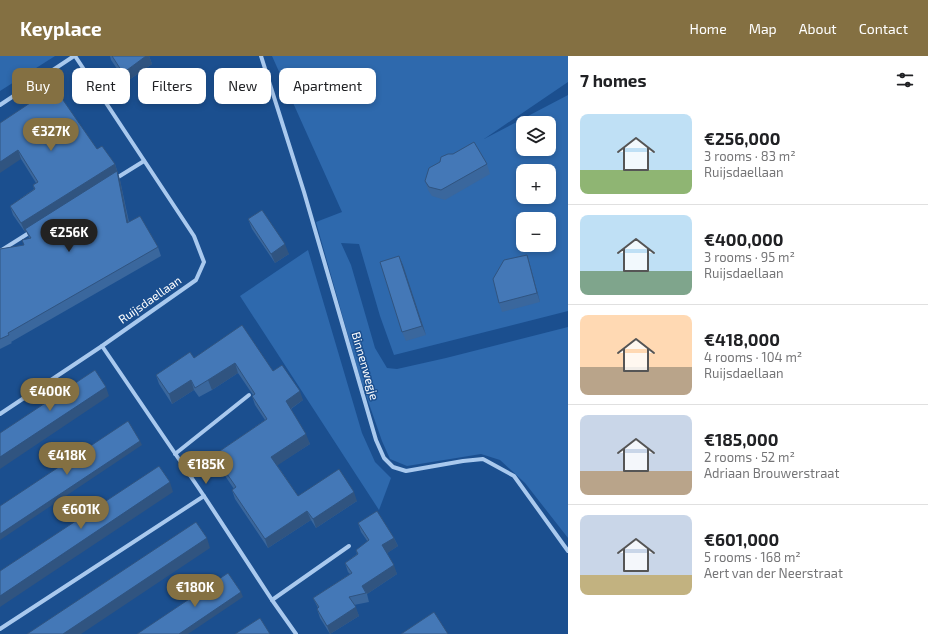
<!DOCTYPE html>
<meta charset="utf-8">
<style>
body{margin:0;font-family:"Exo 2",sans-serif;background:#f2f2f2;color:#202124;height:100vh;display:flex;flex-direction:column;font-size:15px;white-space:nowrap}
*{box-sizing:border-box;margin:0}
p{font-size:13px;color:#757577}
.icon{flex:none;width:22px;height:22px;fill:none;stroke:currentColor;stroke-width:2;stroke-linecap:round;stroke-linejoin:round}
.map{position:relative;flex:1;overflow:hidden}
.drawer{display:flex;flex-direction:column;background:#fff;width:360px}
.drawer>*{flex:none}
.guide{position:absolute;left:12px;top:12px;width:380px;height:36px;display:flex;gap:8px}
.controls{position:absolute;left:516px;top:60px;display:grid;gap:8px}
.controls a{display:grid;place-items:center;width:40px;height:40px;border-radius:8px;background:#fff;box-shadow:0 2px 6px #0003;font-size:20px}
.price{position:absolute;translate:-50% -34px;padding:0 9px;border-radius:14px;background:#847042;color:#fff;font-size:13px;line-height:26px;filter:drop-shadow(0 1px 2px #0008)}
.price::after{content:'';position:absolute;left:50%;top:24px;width:12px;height:9px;margin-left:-6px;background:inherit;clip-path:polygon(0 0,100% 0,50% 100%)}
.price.on{background:#222;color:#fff}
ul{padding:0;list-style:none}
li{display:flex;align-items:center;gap:12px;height:100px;padding:0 12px}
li+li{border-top:1px solid #e0e0e0}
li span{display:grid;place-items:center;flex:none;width:112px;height:80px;border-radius:8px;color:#555}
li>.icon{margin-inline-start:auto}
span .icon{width:48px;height:48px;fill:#fffc;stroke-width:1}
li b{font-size:17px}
h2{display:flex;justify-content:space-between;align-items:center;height:48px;padding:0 12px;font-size:17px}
.tag{padding:0 14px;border-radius:8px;background:#fff;box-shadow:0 2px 6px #0003;font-size:14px;line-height:36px}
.tag.on{background:#847042;color:#fff}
header{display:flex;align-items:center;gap:24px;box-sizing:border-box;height:56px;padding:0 20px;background:#847042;color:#fff}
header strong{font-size:19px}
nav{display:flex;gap:22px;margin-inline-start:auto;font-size:14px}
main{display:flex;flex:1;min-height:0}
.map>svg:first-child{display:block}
.green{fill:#2e69ad;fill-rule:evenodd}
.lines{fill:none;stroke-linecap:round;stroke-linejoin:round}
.minor{stroke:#a9c9ee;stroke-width:4}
.wall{fill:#3a679d}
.shaded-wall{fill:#305480}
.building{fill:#4478b7;stroke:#305480}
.labels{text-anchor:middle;stroke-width:3;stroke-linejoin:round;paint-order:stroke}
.street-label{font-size:12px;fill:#fff;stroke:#1b4f8f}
</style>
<header>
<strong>Keyplace</strong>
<nav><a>Home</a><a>Map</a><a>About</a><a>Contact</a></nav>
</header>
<main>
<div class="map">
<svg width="568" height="578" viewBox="0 0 568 578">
<rect width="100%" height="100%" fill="#1b4f8f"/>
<g class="green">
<path d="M0,0H55L0,35Z"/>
<path d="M272,0H568V26L484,83L568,39V255L394,299L380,260L359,188L341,187L351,209L375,292L387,312L397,313L446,302L568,271V482L525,427L500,404L481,398L407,410L390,403L382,385L360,322L316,166L342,156ZM523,67H549V93H523ZM523,115H549V141H523ZM523,163H549V189H523Z"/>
<path d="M308,194L362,377L375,406L391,422L379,454L240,240Z"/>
</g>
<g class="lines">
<g class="minor">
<path d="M261,0L304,136L376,384L384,402L393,411L406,415L463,405L483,403L514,420L568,495"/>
<path d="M0,49L74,0"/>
<path d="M115,123L144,105"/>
<path d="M0,195L32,175"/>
<path d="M102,290L204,440L272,544L296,578"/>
<path d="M0,358L102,290L196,224L204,206L194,180L75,0"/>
<path d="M175,398L249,339"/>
<path d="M272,544L349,490"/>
<path d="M0,573L204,440"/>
</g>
</g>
<g class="wall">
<path d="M110,0H149L152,8L126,26L111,4Z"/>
<path d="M0,67L97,93L115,108L120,124L129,166L158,191L161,200L11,286L12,287L0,293V193L24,189L29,182L26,175L25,176L13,159L10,150L34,133L33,129L36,127L21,103Z"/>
<path d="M487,108L490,118L445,144L432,140L428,134L425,125Z"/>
<path d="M248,163L289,198L275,207L252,173Z"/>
<path d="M527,199L530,209L540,246L502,256L499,247Z"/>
<path d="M399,200L426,279L406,285L402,276Z"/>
<path d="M194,302L273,315L303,344L291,353L310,388L277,409L298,440L357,445L316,472L311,464L268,492L235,443L232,434L234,433L217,408L214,399L265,364L255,349L252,340L253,339L238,317L212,334L199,341L194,334L172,348L159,328L156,319Z"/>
<path d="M358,467L394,482L398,490L387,497L397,518L367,538L369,546L354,549L359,560L330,578L320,562L317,553L318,552L313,542L350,518L348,516L345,507L357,498L356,494L368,486L361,476Z"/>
</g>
<g class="shaded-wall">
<path d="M146,0H149L152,8L126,26L123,17Z"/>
<path d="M18,94L21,103L0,117V106Z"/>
<path d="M115,108L120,124L130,175L25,173L26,175L25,176L21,167Z"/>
<path d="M285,188L289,198L275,207L271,198Z"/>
<path d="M527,199L530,209L540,246L537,237Z"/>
<path d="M399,200L403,209L426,279L422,270Z"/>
<path d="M235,307L238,317L212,334L208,324Z"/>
<path d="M191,324L194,334L172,348L169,338Z"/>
<path d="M106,331L109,340L0,413V401Z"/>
<path d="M300,335L303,344L289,354L286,345Z"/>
<path d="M306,378L310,388L275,411L271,401Z"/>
<path d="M140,385L142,389L0,484V478Z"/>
<path d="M170,426L173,436L0,551V540Z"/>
<path d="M354,436L357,445L316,472L313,463Z"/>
<path d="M307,455L311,464L268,492L265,483Z"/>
<path d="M207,482L210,492L81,578H63Z"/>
<path d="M394,482L398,490L386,498L382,489Z"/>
<path d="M394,509L397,518L367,538L362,530Z"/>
<path d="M241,536L243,541L188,578H179Z"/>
<path d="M356,551L359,560L330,578L327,570Z"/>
</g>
<g class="building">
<path d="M112,0H146L123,17Z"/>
<path d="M54,31L97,93L102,90L115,108L21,167L10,150L35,133L33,129L38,126L18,94L0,106V67Z"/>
<path d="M474,86L487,108L441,134L429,131L425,125L429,112L440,106L441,101L448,98H453Z"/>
<path d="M117,115L127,167L140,160L158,191L8,277L9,279L0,283V193L24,189L22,184L31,182L25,173Z"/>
<path d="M262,154L285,188L271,198L248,163Z"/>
<path d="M527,199L537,237L499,247L493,223L504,204Z"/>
<path d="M399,200L422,270L402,276L380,206Z"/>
<path d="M242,269L273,315L282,309L300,335L286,345L306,378L271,401L298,440L339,413L354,436L313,463L307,455L265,483L232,434L236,431L214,399L267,363L252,340L255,338L235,307L208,324L195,332L191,324L169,338L156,319L190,296L194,302Z"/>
<path d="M95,314L106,331L0,401V377Z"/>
<path d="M128,365L140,385L0,478V450Z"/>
<path d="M159,410L170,426L0,540V515Z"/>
<path d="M377,455L394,482L382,489L394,509L362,530L366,537L349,541L356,551L327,570L317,553L319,551L313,542L352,517L345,507L358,498L356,494L369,484L358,467Z"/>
<path d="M196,466L207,482L63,578H27Z"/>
<path d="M228,517L241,536L179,578H137Z"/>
<path d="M434,556L448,578H401Z"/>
<path d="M260,562L270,578H235Z"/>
</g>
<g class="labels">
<g class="street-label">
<text transform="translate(150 244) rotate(-35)" y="4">Ruijsdaellaan</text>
<text transform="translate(365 310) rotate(74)" y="4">Binnenwegje</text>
</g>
</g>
</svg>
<div class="controls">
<a><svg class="icon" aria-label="layers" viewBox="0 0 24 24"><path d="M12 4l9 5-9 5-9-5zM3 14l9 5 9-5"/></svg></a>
<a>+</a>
<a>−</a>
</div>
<b class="price" style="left:51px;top:96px">€327K</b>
<b class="price on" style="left:69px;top:197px">€256K</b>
<b class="price" style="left:50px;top:356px">€400K</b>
<b class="price" style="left:67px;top:420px">€418K</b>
<b class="price" style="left:206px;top:429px">€185K</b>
<b class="price" style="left:81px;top:474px">€601K</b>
<b class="price" style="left:195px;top:552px">€180K</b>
<div class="guide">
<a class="tag on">Buy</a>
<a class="tag">Rent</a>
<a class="tag">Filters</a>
<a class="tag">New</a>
<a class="tag">Apartment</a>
</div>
</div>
<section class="drawer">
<h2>7 homes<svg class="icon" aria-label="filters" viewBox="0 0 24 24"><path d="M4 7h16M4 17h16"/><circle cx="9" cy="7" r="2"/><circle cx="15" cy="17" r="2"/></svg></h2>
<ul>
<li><span style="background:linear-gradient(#bfe0f5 70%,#8fb573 0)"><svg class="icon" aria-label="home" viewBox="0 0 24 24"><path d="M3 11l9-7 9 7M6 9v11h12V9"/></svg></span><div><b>€256,000</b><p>3 rooms · 83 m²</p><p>Ruijsdaellaan</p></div></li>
<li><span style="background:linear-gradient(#bfe0f5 70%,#7fa58c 0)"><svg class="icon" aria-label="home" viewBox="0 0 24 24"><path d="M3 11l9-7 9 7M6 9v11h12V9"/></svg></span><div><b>€400,000</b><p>3 rooms · 95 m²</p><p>Ruijsdaellaan</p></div></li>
<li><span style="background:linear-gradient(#ffd9b3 65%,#b9a48a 0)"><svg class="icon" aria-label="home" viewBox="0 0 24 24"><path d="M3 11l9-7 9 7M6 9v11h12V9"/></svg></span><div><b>€418,000</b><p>4 rooms · 104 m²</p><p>Ruijsdaellaan</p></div></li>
<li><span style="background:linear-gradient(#c9d6e8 70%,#b9a48a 0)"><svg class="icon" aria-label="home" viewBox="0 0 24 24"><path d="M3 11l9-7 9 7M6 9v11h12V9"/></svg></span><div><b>€185,000</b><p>2 rooms · 52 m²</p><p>Adriaan Brouwerstraat</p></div></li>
<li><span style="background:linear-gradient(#c9d6e8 75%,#c2b280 0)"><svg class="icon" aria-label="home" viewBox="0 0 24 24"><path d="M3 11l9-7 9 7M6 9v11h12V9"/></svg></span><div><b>€601,000</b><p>5 rooms · 168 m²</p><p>Aert van der Neerstraat</p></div></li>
</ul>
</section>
</main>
